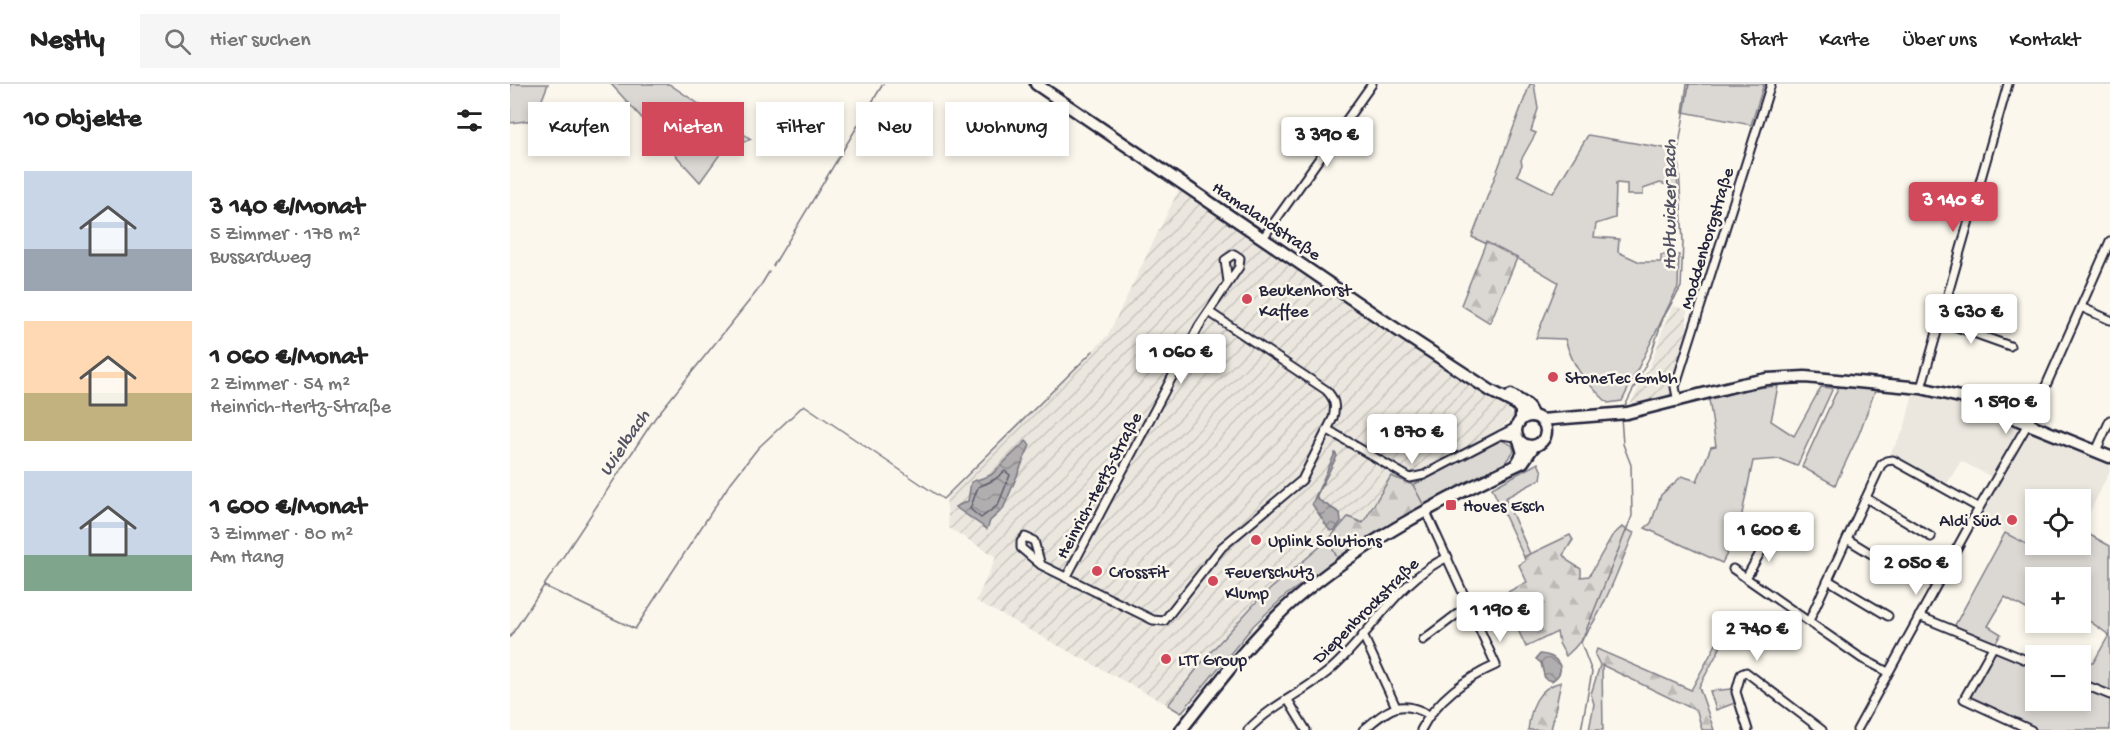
<!DOCTYPE html>
<html lang="de">
<meta charset="utf-8">
<style>
body{margin:0;font-family:"Gochi Hand",sans-serif;background:#f6f6f6;color:#222;height:100vh;display:flex;flex-direction:column;font-size:22px;white-space:nowrap}
*{box-sizing:border-box;margin:0}
p{font-size:20px;color:#767676}
.icon{flex:none;width:33px;height:33px;fill:none;stroke:currentColor;stroke-width:2;stroke-linecap:round;stroke-linejoin:round}
.map{position:relative;flex:1;overflow:hidden}
.panel{display:flex;flex-direction:column;background:#fff;width:510px}
.panel>*{flex:none}
.hud{position:absolute;left:18px;top:18px;width:570px;height:54px;display:flex;gap:12px}
.buttons{position:absolute;left:1515px;top:405px;display:grid;gap:12px}
.buttons a{display:grid;place-items:center;width:66px;height:66px;border-radius:0px;background:#fff;box-shadow:0 3px 9px #0003;font-size:30px}
.price{position:absolute;translate:-50% -51px;padding:0 14px;border-radius:6px;background:#fff;color:#222;font-size:20px;line-height:39px;filter:drop-shadow(0 2px 3px #0008)}
.price::after{content:'';position:absolute;left:50%;top:36px;width:18px;height:14px;margin-left:-9px;background:inherit;clip-path:polygon(0 0,100% 0,50% 100%)}
.price.current{background:#d1495b;color:#fff}
ul{padding:0;list-style:none}
li{display:flex;align-items:center;gap:18px;height:150px;padding:0 24px}
li span{display:grid;place-items:center;flex:none;width:168px;height:120px;border-radius:0px;color:#555}
li>.icon{margin-inline-start:auto}
span .icon{width:72px;height:72px;fill:#fffc;stroke-width:1}
li b{font-size:26px}
h2{display:flex;justify-content:space-between;align-items:center;height:72px;padding:0 24px;font-size:26px}
.chip{padding:0 21px;border-radius:0px;background:#fff;box-shadow:0 3px 9px #0003;font-size:21px;line-height:54px}
.chip.current{background:#d1495b;color:#fff}
header{display:flex;align-items:center;gap:36px;box-sizing:border-box;height:84px;padding:0 30px;background:#fff;border-bottom:2px solid #e0e0e0}
header strong{font-size:28px}
nav{display:flex;gap:33px;margin-inline-start:auto;font-size:21px}
.search{width:420px;height:54px;background:#f6f6f6;display:flex;align-items:center;gap:15px;box-sizing:border-box;padding:0 21px;border-radius:0px;color:#767676;font-size:22px}
main{display:flex;flex:1;min-height:0}
.map>svg:first-child{display:block}
.built{fill:#ebe7df}
.industrial{fill:url(#industrial-furrows)}
.green{fill:#dbd8d3;stroke:#7e7d87;stroke-width:1.5}
.forest{fill:url(#forest-firs);stroke:#7e7d87;stroke-width:1.5}
.park{fill:url(#park-tufts);stroke:#7e7d87;stroke-width:1.5}
.water{fill:url(#water-waves);stroke:#787681;stroke-width:1.5}
.lines{fill:none;stroke-linecap:round;stroke-linejoin:round}
.shore{stroke:#5b5a6a;stroke-width:1.5}
.stream{stroke:#787681;stroke-width:1.5}
.minor-casing{stroke:#22223b;stroke-width:11}
.secondary-casing{stroke:#22223b;stroke-width:15}
.primary-casing{stroke:#22223b;stroke-width:15}
.minor{stroke:#fbf7ec;stroke-width:7}
.secondary{stroke:#fbf7ec;stroke-width:10}
.primary{stroke:#fbf7ec;stroke-width:10}
.poi-dot{fill:#d1495b;stroke:#fbf7ec;stroke-width:2}
.labels{text-anchor:middle;stroke-width:5;stroke-linejoin:round;paint-order:stroke}
.street-label{font-size:18px;fill:#22223b;stroke:#fbf7ec}
.poi-label{font-size:18px;fill:#22223b;stroke:#fbf7ec;text-anchor:start}
.water-label{font-size:20px;font-style:italic;fill:#545364;stroke:#fbf7ec}
</style>
<header>
<strong>Nestly</strong>
<div class="search"><svg class="icon" aria-label="search" viewBox="0 0 24 24"><circle cx="10" cy="10" r="6"/><path d="M15 15l6 6"/></svg>Hier suchen</div>
<nav><a>Start</a><a>Karte</a><a>Über uns</a><a>Kontakt</a></nav>
</header>
<main>
<section class="panel">
<h2>10 Objekte<svg class="icon" aria-label="filters" viewBox="0 0 24 24"><path d="M4 7h16M4 17h16"/><circle cx="9" cy="7" r="2"/><circle cx="15" cy="17" r="2"/></svg></h2>
<ul>
<li><span style="background:linear-gradient(#c9d6e8 65%,#9aa5b1 0)"><svg class="icon" aria-label="home" viewBox="0 0 24 24"><path d="M3 11l9-7 9 7M6 9v11h12V9"/></svg></span><div><b>3 140 €/Monat</b><p>5 Zimmer · 178 m²</p><p>Bussardweg</p></div></li>
<li><span style="background:linear-gradient(#ffd9b3 60%,#c2b280 0)"><svg class="icon" aria-label="home" viewBox="0 0 24 24"><path d="M3 11l9-7 9 7M6 9v11h12V9"/></svg></span><div><b>1 060 €/Monat</b><p>2 Zimmer · 54 m²</p><p>Heinrich-Hertz-Straße</p></div></li>
<li><span style="background:linear-gradient(#c9d6e8 70%,#7fa58c 0)"><svg class="icon" aria-label="home" viewBox="0 0 24 24"><path d="M3 11l9-7 9 7M6 9v11h12V9"/></svg></span><div><b>1 600 €/Monat</b><p>3 Zimmer · 80 m²</p><p>Am Hang</p></div></li>
</ul>
</section>
<div class="map">
<svg width="1600" height="646" viewBox="0 0 1600 646">
<defs>
<pattern id="industrial-furrows" width="10" height="10" patternUnits="userSpaceOnUse" patternTransform="scale(1.5)"><rect width="10" height="10" fill="#ebe7df"/><path d="M-1 1l2-2M0 10L10 0M9 11l2-2" fill="none" stroke="#c9c6c0"/></pattern>
<pattern id="forest-firs" width="22" height="20" patternUnits="userSpaceOnUse" patternTransform="scale(1.5)"><rect width="22" height="20" fill="#dbd8d3"/><path d="M5 1l3.5 6h-7zM16 11l3.5 6h-7z" fill="#bcb9b6"/></pattern>
<pattern id="park-tufts" width="24" height="20" patternUnits="userSpaceOnUse" patternTransform="scale(1.5)"><rect width="24" height="20" fill="#dbd8d3"/><path d="M3 7l-1-3M5 7V3M7 7l1-3M15 17l-1-3M17 17v-4M19 17l1-3" fill="none" stroke="#bcb9b6"/></pattern>
<pattern id="water-waves" width="16" height="10" patternUnits="userSpaceOnUse" patternTransform="scale(1.5)"><rect width="16" height="10" fill="#b1aeb0"/><path d="M0 5q4-4 8 0t8 0" fill="none" stroke="#908d90"/></pattern>
</defs>
<rect width="100%" height="100%" fill="#fbf7ec"/>
<filter id="ink" filterUnits="userSpaceOnUse"><feTurbulence type="fractalNoise" baseFrequency=".0167" numOctaves="2"/><feDisplacementMap in="SourceGraphic" scale="12" xChannelSelector="R" yChannelSelector="G"/><feConvolveMatrix kernelMatrix="1 2 1 2 8 2 1 2 1" color-interpolation-filters="sRGB"/></filter>
<g filter="url(#ink)">
<path class="built" d="M1403,310L1449,318L1600,378V386L1571,447L1570,416H1526L1524,464L1468,433L1489,397L1451,377L1435,403L1380,370L1394,345Z"/>
<g class="industrial">
<path d="M669,105L949,294L997,321L1003,332L988,346L991,356L903,401L881,392L852,439L838,433L818,456L749,514L698,571L658,621L466,517L486,473L439,444L436,414L598,251Z"/>
<path d="M1164,222L1177,226V241L1181,243L1164,311L1121,319L1144,272L1156,236Z"/>
</g>
<g class="green">
<path d="M0,0H38L24,36L0,39Z"/>
<path d="M101,0H159L241,55L213,66L190,98Z"/>
<path d="M1020,0H1024L1028,25L1021,47L1026,49L1011,76L1012,81L1007,91L1043,109L1078,51L1165,66L1168,104L1150,99L1133,105V111H1117V100L1106,99L1105,134L1086,140L1084,153L1109,155L1108,168L1130,178H1151V171H1169L1168,203L1112,317L1098,319C1075,297 1064,286 1055,255L1026,254L1048,198L1007,174L962,153Z"/>
<path d="M1177,0H1254L1241,41L1173,28Z"/>
<path d="M1268,302L1261,337L1284,352L1311,303L1323,304L1287,382L1270,375L1243,377L1228,449L1212,479L1135,444L1141,439L1151,411L1172,392L1187,397L1201,363L1206,362L1199,315L1235,305Z"/>
<path d="M1329,302L1366,304L1349,350L1325,401L1292,383Z"/>
<path d="M991,356L1002,361L1004,367L993,381L914,422L903,401Z"/>
<path d="M1028,379L1032,388L1031,395L995,414L1020,470L1014,473L982,404Z"/>
<path d="M1571,446L1600,462V607L1571,595V573L1583,579L1599,551L1571,531L1570,494H1526L1525,519L1520,527L1495,513L1478,542L1491,550L1485,560L1444,543L1495,449L1524,464L1526,461L1570,460Z"/>
<path d="M818,456L828,475L776,511L744,541L671,629L658,621L698,571L749,515Z"/>
<path d="M1483,566L1525,584L1526,616H1570L1571,602L1600,615V646H1526L1456,614Z"/>
</g>
<g class="forest">
<path d="M976,158L1007,174L980,239L951,221Z"/>
<path d="M881,392L903,401L914,422L860,452L828,475L818,456L838,433L853,439Z"/>
<path d="M1112,443L1124,449C1105,490 1091,542 1056,572L1049,559L1047,548L1016,563L992,511L1017,498L1009,481L1015,477L1014,473L1060,451L1063,456L1053,471L1058,477L1071,485V493L1079,492L1102,452Z"/>
<path d="M1216,542L1221,544L1189,603L1204,646H1192L1187,627L1092,581L1093,646H1079L1084,620L1081,610L1090,581L1085,571L1087,565L1181,606Z"/>
<path d="M1051,598L1041,646H1018C1021,624 1026,604 1051,598Z"/>
</g>
<path class="park" d="M1221,605L1225,619L1206,626L1200,607Z"/>
<g class="water">
<path d="M516,357L520,361L493,425L480,437L477,445L445,423L458,417L461,398L481,391Z"/>
<path d="M825,369L827,372L807,411V415L830,429L831,438L825,446L820,447L802,420Z"/>
<path d="M1030,570C1047,571 1059,585 1042,597L1035,595L1031,579L1026,575Z"/>
</g>
<g class="lines">
<path class="shore" d="M495,387L500,391L488,421L471,434L460,425L468,403L484,396Z"/>
<g class="stream">
<path d="M263,182L373,0"/>
<path d="M1113,326L1141,270L1153,234L1171,203L1173,158L1168,67L1179,0"/>
<path d="M34,502L125,545L219,401L248,364L294,321L433,415L583,267"/>
<path d="M0,553L145,334L248,206L259,188"/>
<path d="M1071,646L1082,588L1071,559L1122,432L1121,381L1113,360L1111,333"/>
</g>
<g class="minor-casing">
<g id="minor">
<path d="M753,154L862,0"/>
<path d="M1571,223L1600,236"/>
<path d="M1430,237L1500,262"/>
<path d="M1411,304L1498,0"/>
<path d="M1168,318L1165,303L1261,0"/>
<path d="M818,346L900,394L914,391L1006,343"/>
<path d="M991,351L1006,353"/>
<path d="M1586,367L1600,336"/>
<path d="M1356,414L1421,453"/>
<path d="M1337,455L1399,493"/>
<path d="M531,481L511,464V458L515,453L524,457L531,481L643,536L654,537L712,463L792,396L823,334C826,322 825,315 816,306L699,228"/>
<path d="M1223,485L1351,574L1378,588"/>
<path d="M556,494L689,242L729,183L730,174L724,170L715,176L718,198"/>
<path d="M1236,494L1259,453"/>
<path d="M1318,496L1378,532"/>
<path d="M1409,532L1526,580"/>
<path d="M1299,537L1371,381L1376,377L1383,376L1469,424"/>
<path d="M853,551L886,623"/>
<path d="M913,556L959,521"/>
<path d="M1483,563L1454,615L1521,646"/>
<path d="M1570,599L1600,611"/>
<path d="M778,616L796,646"/>
<path d="M738,646C761,621 794,608 820,586C861,551 887,496 938,473"/>
<path d="M853,646C877,627 889,613 919,631"/>
<path d="M911,646C926,616 956,594 986,581L916,428"/>
<path d="M1238,646L1226,608L1231,590L1236,588L1312,646"/>
<path d="M1347,646L1469,424L1523,331L1600,157"/>
</g>
</g>
<g class="secondary-casing">
<g id="secondary">
<path d="M1007,379L1013,369L1010,359"/>
<path d="M671,646C706,602 740,556 782,518C850,459 932,416 1013,378L1024,362"/>
</g>
</g>
<g class="primary-casing">
<g id="primary">
<path d="M526,0L880,241L981,307L1006,320L1011,326V335"/>
<path d="M1001,311L1017,321L1023,332"/>
<circle cx="1021" cy="347" r="15"/>
<path d="M1031,336L1117,329L1232,300L1257,295L1295,293L1411,304L1454,314L1600,373"/>
</g>
</g>
<use href="#minor" class="minor"/>
<use href="#secondary" class="secondary"/>
<use href="#primary" class="primary"/>
</g>
</g>
<g class="poi-dot">
<circle cx="737" cy="215" r="6"/>
<circle cx="1043" cy="293" r="6"/>
<rect x="935" y="415" width="12" height="12" rx="3"/>
<circle cx="1502" cy="436" r="6"/>
<circle cx="746" cy="456" r="6"/>
<circle cx="587" cy="487" r="6"/>
<circle cx="703" cy="497" r="6"/>
<circle cx="656" cy="575" r="6"/>
</g>
<g class="labels">
<g class="street-label">
<text transform="translate(757 136) rotate(34)" y="6">Hamalandstraße</text>
<text transform="translate(1196 154) rotate(-73)" y="6">Moddenborgstraße</text>
<text transform="translate(588 401) rotate(-62)" y="6">Heinrich-Hertz-Straße</text>
<text transform="translate(855 526) rotate(-45)" y="6">Diepenbrockstraße</text>
</g>
<g class="poi-label">
<text x="749" y="211">Beukenhorst<tspan x="749" dy="21">Kaffee</tspan></text>
<text x="1055" y="299">StoneTec Gmbh</text>
<text x="953" y="427">Hoves Esch</text>
<text x="1490" y="442" text-anchor="end">Aldi Süd</text>
<text x="758" y="462">Uplink Solutions</text>
<text x="599" y="493">CrossFit</text>
<text x="715" y="493">Feuerschutz<tspan x="715" dy="21">Klump</tspan></text>
<text x="668" y="581">LTT Group</text>
</g>
<g class="water-label">
<text transform="translate(1158 121) rotate(-90)" y="7">Holtwicker Bach</text>
<text transform="translate(113 358) rotate(-56)" y="7">Wielbach</text>
</g>
</g>
</svg>
<div class="buttons">
<a><svg class="icon" aria-label="locate" viewBox="0 0 24 24"><circle cx="12" cy="12" r="6"/><path d="M12 2v4M12 18v4M2 12h4M18 12h4"/></svg></a>
<a>+</a>
<a>−</a>
</div>
<b class="price" style="left:817px;top:84px">3 390 €</b>
<b class="price current" style="left:1443px;top:149px">3 140 €</b>
<b class="price" style="left:1461px;top:261px">3 630 €</b>
<b class="price" style="left:671px;top:301px">1 060 €</b>
<b class="price" style="left:1496px;top:351px">1 590 €</b>
<b class="price" style="left:902px;top:381px">1 870 €</b>
<b class="price" style="left:1259px;top:479px">1 600 €</b>
<b class="price" style="left:1406px;top:512px">2 050 €</b>
<b class="price" style="left:990px;top:559px">1 190 €</b>
<b class="price" style="left:1247px;top:578px">2 740 €</b>
<div class="hud">
<a class="chip">Kaufen</a>
<a class="chip current">Mieten</a>
<a class="chip">Filter</a>
<a class="chip">Neu</a>
<a class="chip">Wohnung</a>
</div>
</div>
</main>
